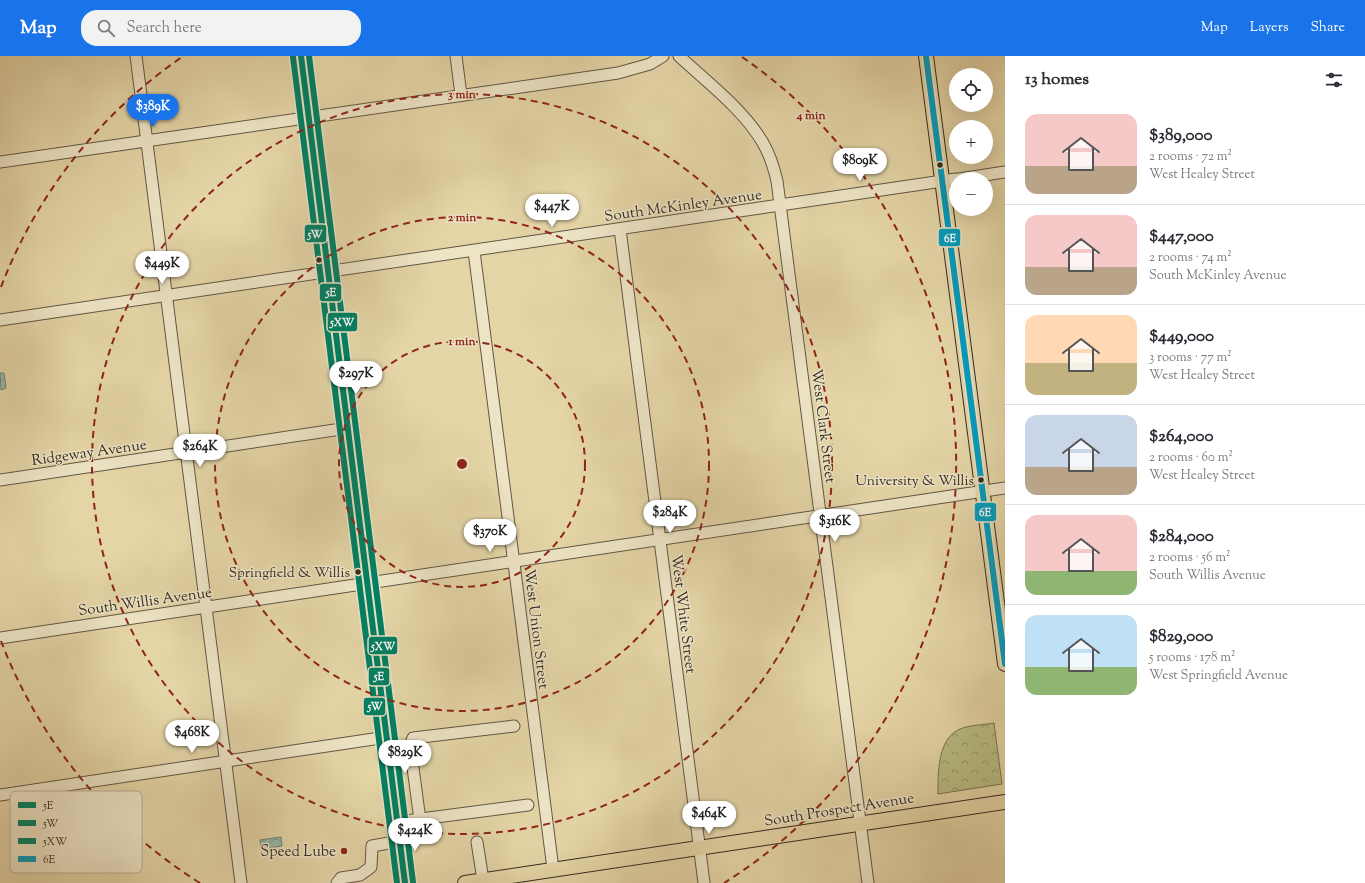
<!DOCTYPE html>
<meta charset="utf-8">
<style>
body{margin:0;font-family:"Sorts Mill Goudy",serif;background:#f2f2f3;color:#2b2b33;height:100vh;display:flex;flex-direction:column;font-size:15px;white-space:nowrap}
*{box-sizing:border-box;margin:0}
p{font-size:13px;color:#7c7c81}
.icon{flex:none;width:22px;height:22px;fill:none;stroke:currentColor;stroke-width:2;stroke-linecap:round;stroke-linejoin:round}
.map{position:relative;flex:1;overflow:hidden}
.side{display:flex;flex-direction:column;background:#fff;width:360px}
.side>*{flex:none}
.fabs{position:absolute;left:949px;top:12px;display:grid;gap:8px}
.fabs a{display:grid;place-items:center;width:44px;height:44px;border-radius:50%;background:#fff;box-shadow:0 4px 16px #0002;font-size:20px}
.price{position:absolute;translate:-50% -34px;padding:0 9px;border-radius:14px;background:#fff;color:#222;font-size:13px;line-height:26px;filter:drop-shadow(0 1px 2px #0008)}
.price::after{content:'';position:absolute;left:50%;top:24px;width:12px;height:9px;margin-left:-6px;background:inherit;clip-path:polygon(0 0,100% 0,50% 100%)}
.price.on{background:#1a73e8;color:#fff}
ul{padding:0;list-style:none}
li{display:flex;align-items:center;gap:12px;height:100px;padding:0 20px}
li+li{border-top:1px solid #e1e1e2}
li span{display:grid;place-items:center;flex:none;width:112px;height:80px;border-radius:12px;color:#555}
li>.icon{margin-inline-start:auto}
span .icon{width:48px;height:48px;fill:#fffc;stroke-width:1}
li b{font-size:17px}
h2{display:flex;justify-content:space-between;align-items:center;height:48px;padding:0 20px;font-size:17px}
header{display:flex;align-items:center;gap:24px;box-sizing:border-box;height:56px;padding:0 20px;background:#1a73e8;color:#fff}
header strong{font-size:19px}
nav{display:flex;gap:22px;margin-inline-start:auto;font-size:14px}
.search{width:280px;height:36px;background:#f2f2f3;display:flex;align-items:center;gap:10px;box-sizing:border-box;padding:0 14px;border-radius:16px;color:#7c7c81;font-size:15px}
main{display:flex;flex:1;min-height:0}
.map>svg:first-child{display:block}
.park{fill:url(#park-crowns);stroke:#787454}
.water{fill:url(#water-waves);stroke:#6f8173}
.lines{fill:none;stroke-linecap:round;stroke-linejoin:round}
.minor-casing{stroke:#625644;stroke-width:13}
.major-casing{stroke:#362c23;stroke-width:16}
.minor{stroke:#ede4c6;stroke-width:11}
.major{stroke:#e4d5a7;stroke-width:14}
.bus-1-casing{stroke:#ede4c6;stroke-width:9}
.bus-2-casing{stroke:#ede4c6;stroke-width:9}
.bus-3-casing{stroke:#ede4c6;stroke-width:9}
.bus-4-casing{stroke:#ede4c6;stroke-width:9}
.bus-1{stroke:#008063;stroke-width:6}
.bus-2{stroke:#008063;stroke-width:6}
.bus-3{stroke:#008063;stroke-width:6}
.bus-4{stroke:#059cbd;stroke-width:6}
.ring{fill:none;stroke:#8f2418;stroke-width:2;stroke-dasharray:7 5}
.bus-dot{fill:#362c23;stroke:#ede4c6;stroke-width:1.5}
.poi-dot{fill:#8f2418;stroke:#ede4c6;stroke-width:1.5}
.labels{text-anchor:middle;stroke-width:3;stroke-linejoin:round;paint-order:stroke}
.bus-label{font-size:14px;fill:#362c23;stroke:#ede4c6;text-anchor:end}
.street-label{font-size:15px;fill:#362c23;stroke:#ede4c6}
.poi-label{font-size:15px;fill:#362c23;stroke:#ede4c6;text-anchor:end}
.key{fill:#ede4c6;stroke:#b6ad95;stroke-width:1}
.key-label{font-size:11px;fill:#362c23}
.centre{fill:#8f2418;stroke:#ede4c6;stroke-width:2}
.ring-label{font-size:12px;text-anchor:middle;font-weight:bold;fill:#8f2418;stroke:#ede4c6;stroke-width:3;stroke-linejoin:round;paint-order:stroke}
.line-badge{stroke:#ede4c6;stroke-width:1.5}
.badge-label{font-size:11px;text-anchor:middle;font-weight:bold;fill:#fff}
</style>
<header>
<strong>Map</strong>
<div class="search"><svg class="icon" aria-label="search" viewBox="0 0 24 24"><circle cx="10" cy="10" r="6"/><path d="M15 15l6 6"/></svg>Search here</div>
<nav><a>Map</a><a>Layers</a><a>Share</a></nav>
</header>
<main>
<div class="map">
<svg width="1005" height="827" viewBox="0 0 1005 827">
<defs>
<pattern id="park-crowns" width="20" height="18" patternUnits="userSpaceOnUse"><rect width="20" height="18" fill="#b9bc84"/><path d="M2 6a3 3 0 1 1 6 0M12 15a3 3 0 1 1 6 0" fill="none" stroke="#97996c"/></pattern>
<pattern id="water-waves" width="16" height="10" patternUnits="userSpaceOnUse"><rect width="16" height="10" fill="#95b9a9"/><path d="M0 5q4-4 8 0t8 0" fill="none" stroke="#7a9789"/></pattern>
</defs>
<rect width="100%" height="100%" fill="#e4d5a7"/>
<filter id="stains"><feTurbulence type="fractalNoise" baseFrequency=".005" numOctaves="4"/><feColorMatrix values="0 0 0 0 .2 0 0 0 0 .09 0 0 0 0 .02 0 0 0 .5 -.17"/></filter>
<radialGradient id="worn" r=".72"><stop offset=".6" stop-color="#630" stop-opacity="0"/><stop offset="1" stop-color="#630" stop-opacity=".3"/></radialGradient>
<path class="park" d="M994,667L1002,728L938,738C938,718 937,683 960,673C969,669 984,669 994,667Z"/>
<g class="water">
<path d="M0,317H4L6,332L1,334Z"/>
<path d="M281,781L282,790L261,793L260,784Z"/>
</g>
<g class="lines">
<g class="minor-casing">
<g id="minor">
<path d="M136,0L241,827"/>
<path d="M456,0L461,39"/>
<path d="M679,0C707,26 744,54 763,87C770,99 774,112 777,125L868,827"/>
<path d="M0,106L618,17L650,8L663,0"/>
<path d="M959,123L1005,116"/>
<path d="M620,173L704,827"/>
<path d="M474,195L553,813"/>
<path d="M0,264L956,123"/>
<path d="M0,424L348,372"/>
<path d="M0,582L1005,432"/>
<path d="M0,739L387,681"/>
<path d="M420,764L411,697V687L413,682L514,670"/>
<path d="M398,766L528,749"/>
<path d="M477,786L483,824"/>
<path d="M337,827L341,822L360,819L371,811L372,790L400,785"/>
</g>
</g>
<g class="major-casing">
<g id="major">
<path d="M301,0L405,827"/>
<path d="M926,0L1005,608"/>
<path d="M465,827L1005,746"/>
</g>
</g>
<use href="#minor" class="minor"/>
<use href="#major" class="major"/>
<g class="bus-1-casing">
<path id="bus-1" d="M301,0L405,827"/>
</g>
<g class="bus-2-casing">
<path id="bus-2" d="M293,1L397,827"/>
</g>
<g class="bus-3-casing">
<path id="bus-3" d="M309,0L413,826"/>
</g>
<g class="bus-4-casing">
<path id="bus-4" d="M926,0L1005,608"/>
</g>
<use href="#bus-1" class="bus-1"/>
<use href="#bus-2" class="bus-2"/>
<use href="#bus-3" class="bus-3"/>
<use href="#bus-4" class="bus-4"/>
</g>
<g class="ring">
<circle cx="462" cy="408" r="123"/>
<circle cx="462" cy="408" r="247"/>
<circle cx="462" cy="408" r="370"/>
<path d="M200 827A494 494 0 0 1 1 585M1 231A494 494 0 0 1 182 1M742 1A494 494 0 0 1 724 827"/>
</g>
<g class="bus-dot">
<circle cx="940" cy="109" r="3.5"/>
<circle cx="319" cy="204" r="3.5"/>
<circle cx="981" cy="424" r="3.5"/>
<circle cx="358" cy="516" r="3.5"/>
</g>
<circle class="poi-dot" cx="344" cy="795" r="4"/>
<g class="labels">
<g class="bus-label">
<text x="974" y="429">University &amp; Willis</text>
<text x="350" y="521">Springfield &amp; Willis</text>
</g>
<g class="street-label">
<text transform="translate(683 149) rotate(-8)" y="5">South McKinley Avenue</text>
<text transform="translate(824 370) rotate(83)" y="5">West Clark Street</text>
<text transform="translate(89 396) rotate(-8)" y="5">Ridgeway Avenue</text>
<text transform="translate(145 545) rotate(-8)" y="5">South Willis Avenue</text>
<text transform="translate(684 558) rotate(83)" y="5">West White Street</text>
<text transform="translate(537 573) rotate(83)" y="5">West Union Street</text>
<text transform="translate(839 753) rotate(-9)" y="5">South Prospect Avenue</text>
</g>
<g class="poi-label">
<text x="336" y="800">Speed Lube</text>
</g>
</g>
<rect x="10" y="735" width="132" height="82" rx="6" class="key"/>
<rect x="18" y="746" width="18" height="6" fill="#008063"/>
<rect x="18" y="764" width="18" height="6" fill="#008063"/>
<rect x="18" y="782" width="18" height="6" fill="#008063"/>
<rect x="18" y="800" width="18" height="6" fill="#059cbd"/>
<g class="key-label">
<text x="43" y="753">5E</text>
<text x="43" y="771">5W</text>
<text x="43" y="789">5XW</text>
<text x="43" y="807">6E</text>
</g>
<circle cx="462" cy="408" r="6" class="centre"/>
<g class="ring-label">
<text x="462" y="42">3 min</text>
<text x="811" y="63">4 min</text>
<text x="462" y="165">2 min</text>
<text x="462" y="289">1 min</text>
</g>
<g class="line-badge">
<rect x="304" y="168" width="23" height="19" rx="4" fill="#008063"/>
<rect x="938" y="172" width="23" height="19" rx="4" fill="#059cbd"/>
<rect x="319" y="227" width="23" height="19" rx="4" fill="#008063"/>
<rect x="327" y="256" width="31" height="20" rx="4" fill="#008063"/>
<rect x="974" y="446" width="23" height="20" rx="4" fill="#059cbd"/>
<rect x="368" y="580" width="30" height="19" rx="4" fill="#008063"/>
<rect x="368" y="611" width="22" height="19" rx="4" fill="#008063"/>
<rect x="363" y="641" width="23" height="19" rx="4" fill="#008063"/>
</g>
<g class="badge-label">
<text x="315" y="182">5W</text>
<text x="950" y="186">6E</text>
<text x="331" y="240">5E</text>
<text x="342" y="270">5XW</text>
<text x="985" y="460">6E</text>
<text x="383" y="594">5XW</text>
<text x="379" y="624">5E</text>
<text x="375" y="654">5W</text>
</g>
<rect width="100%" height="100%" filter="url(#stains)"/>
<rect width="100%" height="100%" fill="url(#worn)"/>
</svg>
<div class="fabs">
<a><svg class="icon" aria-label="locate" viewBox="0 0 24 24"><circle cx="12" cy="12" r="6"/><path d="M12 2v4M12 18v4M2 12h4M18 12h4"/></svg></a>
<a>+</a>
<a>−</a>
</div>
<b class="price on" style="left:153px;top:72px">$389K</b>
<b class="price" style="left:860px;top:126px">$809K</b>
<b class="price" style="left:552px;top:172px">$447K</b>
<b class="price" style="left:162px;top:229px">$449K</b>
<b class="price" style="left:356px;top:339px">$297K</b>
<b class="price" style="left:200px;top:412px">$264K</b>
<b class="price" style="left:670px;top:478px">$284K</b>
<b class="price" style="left:835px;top:487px">$316K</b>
<b class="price" style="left:490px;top:497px">$370K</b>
<b class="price" style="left:192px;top:698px">$468K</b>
<b class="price" style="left:405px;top:718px">$829K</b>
<b class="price" style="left:709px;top:779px">$464K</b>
<b class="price" style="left:415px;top:796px">$424K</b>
</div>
<section class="side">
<h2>13 homes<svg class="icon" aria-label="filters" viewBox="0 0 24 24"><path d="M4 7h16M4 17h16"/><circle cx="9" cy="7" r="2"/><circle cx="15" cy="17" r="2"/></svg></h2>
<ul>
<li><span style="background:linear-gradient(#f6c9c9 65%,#b9a48a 0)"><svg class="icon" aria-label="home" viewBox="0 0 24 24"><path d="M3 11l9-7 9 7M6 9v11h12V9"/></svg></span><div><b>$389,000</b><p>2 rooms · 72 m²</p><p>West Healey Street</p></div></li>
<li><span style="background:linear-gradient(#f6c9c9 65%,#b9a48a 0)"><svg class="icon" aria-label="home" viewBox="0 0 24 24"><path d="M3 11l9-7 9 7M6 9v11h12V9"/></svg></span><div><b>$447,000</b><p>2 rooms · 74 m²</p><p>South McKinley Avenue</p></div></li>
<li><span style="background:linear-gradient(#ffd9b3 60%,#c2b280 0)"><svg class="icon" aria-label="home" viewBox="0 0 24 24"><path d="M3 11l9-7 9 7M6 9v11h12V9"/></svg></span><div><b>$449,000</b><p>3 rooms · 77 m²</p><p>West Healey Street</p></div></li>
<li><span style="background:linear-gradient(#c9d6e8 65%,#b9a48a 0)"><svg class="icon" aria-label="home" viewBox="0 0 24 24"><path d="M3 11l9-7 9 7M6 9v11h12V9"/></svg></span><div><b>$264,000</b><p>2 rooms · 60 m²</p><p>West Healey Street</p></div></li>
<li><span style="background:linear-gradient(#f6c9c9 70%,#8fb573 0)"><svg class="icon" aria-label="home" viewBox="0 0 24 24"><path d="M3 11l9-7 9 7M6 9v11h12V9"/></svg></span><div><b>$284,000</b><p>2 rooms · 56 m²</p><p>South Willis Avenue</p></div></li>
<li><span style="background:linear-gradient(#bfe0f5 65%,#8fb573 0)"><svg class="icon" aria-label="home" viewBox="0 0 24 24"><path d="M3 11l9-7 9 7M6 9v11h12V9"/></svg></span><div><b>$829,000</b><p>5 rooms · 178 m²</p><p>West Springfield Avenue</p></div></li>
</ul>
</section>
</main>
